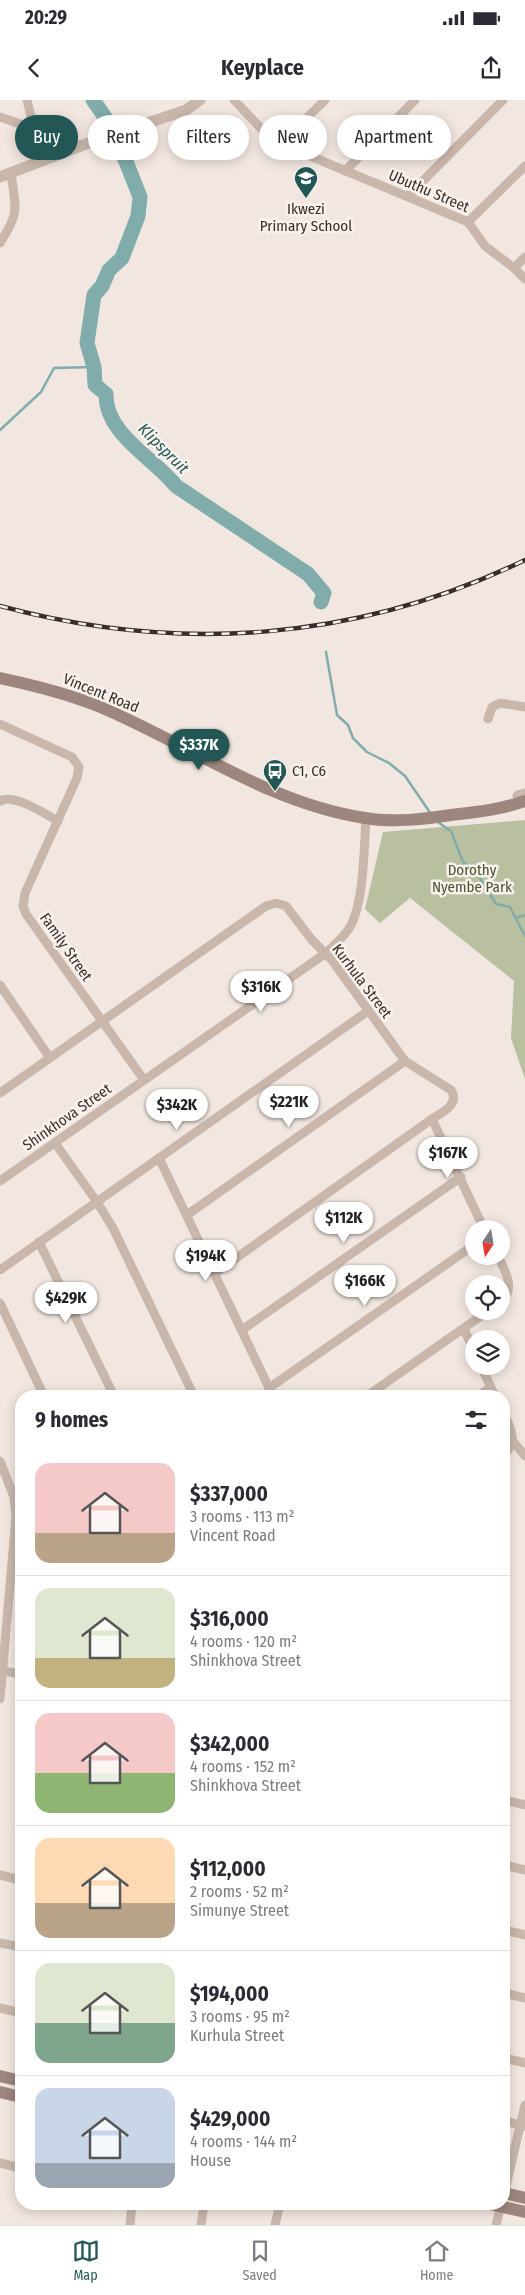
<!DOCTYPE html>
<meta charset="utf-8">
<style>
body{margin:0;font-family:"Fira Sans Condensed",sans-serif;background:#f7f7f7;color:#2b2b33;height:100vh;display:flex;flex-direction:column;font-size:19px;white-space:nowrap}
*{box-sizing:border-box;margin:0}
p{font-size:16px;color:#7c7c81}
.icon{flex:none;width:28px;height:28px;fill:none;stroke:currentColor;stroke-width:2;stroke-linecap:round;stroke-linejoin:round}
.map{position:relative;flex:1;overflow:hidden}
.sheet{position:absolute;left:15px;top:1290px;width:495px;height:820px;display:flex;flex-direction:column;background:#fff;border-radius:20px;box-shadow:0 2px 12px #0003}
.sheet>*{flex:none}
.guide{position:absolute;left:15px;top:15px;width:495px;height:45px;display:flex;gap:10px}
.needle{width:32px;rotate:192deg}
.fabs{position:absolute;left:465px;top:1120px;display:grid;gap:10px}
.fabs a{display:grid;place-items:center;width:45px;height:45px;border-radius:50%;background:#fff;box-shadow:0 2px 12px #0003;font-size:25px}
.price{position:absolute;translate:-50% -42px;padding:0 11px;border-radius:18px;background:#fff;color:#222;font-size:16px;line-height:32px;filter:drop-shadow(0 1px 2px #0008)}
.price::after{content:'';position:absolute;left:50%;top:30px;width:15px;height:11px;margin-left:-8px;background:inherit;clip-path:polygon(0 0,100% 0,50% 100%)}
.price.on{background:#225755;color:#fff}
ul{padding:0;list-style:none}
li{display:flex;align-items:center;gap:15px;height:125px;padding:0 20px}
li+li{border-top:1px solid #e1e1e2}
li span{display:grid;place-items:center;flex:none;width:140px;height:100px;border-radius:15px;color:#555}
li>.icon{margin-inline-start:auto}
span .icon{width:60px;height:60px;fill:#fffc;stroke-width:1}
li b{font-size:21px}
h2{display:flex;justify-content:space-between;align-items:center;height:60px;padding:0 20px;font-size:21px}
.pill{padding:0 18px;border-radius:22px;background:#fff;box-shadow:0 2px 12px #0003;font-size:18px;line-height:45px}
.pill.on{background:#225755;color:#fff}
.status{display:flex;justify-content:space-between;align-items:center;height:35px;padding:0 25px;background:#fff;direction:ltr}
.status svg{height:14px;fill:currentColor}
header{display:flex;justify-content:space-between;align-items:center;height:65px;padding:0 20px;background:#fff;font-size:22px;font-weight:700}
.tabs{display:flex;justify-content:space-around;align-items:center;height:70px;border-top:1px solid #e1e1e2;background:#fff;font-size:14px;color:#7c7c81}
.tabs a{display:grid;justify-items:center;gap:2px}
.tabs .on{color:#225755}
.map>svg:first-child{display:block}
.green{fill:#b8c0a0}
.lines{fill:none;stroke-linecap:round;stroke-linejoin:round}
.stream{stroke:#80adab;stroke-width:2.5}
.river{stroke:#80adab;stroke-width:15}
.minor{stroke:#c9b7ac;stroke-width:9}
.tertiary{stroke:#c9b7ac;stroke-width:11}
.secondary{stroke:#9d867d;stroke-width:12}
.rail-casing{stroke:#382d2a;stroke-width:4.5}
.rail{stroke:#f9f2ec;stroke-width:2.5;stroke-dasharray:8;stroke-linecap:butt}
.labels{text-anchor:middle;stroke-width:5;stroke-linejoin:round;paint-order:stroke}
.street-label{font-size:15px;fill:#382d2a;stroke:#f9f2ec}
.poi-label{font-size:15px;fill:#382d2a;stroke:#f9f2ec}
.park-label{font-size:15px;fill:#4a5430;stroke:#f9f2ec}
.water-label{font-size:16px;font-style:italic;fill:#225755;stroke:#f9f2ec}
</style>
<div class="status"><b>20:29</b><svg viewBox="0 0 49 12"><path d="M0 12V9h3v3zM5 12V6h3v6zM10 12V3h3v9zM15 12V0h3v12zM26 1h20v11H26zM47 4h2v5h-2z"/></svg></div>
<header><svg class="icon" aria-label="back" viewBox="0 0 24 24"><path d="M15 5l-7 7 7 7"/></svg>Keyplace<svg class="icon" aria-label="share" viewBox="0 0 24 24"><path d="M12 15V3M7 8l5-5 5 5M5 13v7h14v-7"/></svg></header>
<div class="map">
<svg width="525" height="2125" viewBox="0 0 525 2125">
<rect width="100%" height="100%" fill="#f2e7e0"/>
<path class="green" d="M525,720V979L511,938L514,881L410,798L380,823L365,809L383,732Z"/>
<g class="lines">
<g class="stream">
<path d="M0,330L41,292L54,268L94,267"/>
<path d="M326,552L337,615L348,625L353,638L367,652L389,663L405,676L431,714"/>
<path d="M436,721L451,731L463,762L476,772L496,804L510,807L525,836"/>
<path d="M517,818L525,815"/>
</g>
<path class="river" d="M93,0L107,20L127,64L140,97L138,116L122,158L109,170L102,186L94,195L87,243L94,267L95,285L106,294C105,334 154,358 176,386L308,474L324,493L321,502"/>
<g class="minor">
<path d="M27,0L34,29"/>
<path d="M234,0L272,40L468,122L485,146L514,168L525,179"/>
<path d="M0,17L34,29L53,58"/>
<path d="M280,44L325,0"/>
<path d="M345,71L415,0"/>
<path d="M408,96L503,0"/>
<path d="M468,122L525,66"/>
<path d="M0,143C20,112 16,109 11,74"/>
<path d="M514,168L525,157"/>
<path d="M488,619L492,607L500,603L525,607"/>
<path d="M0,624L72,657L79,667L77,678L25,793L23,806L26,814L144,980"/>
<path d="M0,701C14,693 45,714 58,721"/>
<path d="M0,885L50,958"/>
<path d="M0,993L266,806L276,803L286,806L312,840L331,859L405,961L451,990C460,1004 443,1012 432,1019L215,1173"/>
<path d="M432,1019L484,1129"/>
<path d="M55,1043L97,1102L113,1128L194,1296"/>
<path d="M159,1058L273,1296"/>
<path d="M0,1081L326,853C334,845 344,837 350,827C364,802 364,748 366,718"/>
<path d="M187,1115L405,961"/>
<path d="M39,1142L114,1296"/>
<path d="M498,1156C504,1170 517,1188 501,1201"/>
<path d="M0,1170L368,911"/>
<path d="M0,1203L44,1296"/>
<path d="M464,1229L474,1251"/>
<path d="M242,1230L461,1077"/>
<path d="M481,1266L495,1296"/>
<path d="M269,1288L474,1145"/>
<path d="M367,1296L488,1211"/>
<path d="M478,1296L490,1288"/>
<path d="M504,1314C511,1328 518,1343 504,1354"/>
<path d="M512,1340L525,1356"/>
<path d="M0,1361L14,1397L16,1417L0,1599"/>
<path d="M3,1571L21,1574"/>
<path d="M504,1700L525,1705"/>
<path d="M504,1765L525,1770"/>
<path d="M0,1775L21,1780"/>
<path d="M504,1830L525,1835"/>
<path d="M0,1843L21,1847"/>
<path d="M504,1893L525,1898"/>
<path d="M0,1908L21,1913"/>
<path d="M504,1958L525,1963"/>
<path d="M504,2021L525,2026"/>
<path d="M0,2063L21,2068"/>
<path d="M504,2094L525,2005"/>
<path d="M130,2125L132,2104"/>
<path d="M201,2125L204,2104"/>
<path d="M275,2125L280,2104"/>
<path d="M496,2125L501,2104"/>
</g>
<g class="tertiary">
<path d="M0,77L83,45L186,10L200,0"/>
<path d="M518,696L525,694"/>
</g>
<g class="secondary">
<path d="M0,578C33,585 66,593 98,606C187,643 267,703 365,718C393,723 424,719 451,715C478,712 499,710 525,701"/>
<path d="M0,1976L21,1981"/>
<path d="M0,1992L21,1997"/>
<path d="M504,2093L525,2098"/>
<path d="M489,2104L525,2112"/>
</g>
<g class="rail-casing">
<path id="rail" d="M0,506C178,554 358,541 525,460"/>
</g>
<use href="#rail" class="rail"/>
</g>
<defs>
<g id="school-pin" transform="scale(1.25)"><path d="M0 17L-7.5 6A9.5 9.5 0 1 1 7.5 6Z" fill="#225755" stroke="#f9f2ec"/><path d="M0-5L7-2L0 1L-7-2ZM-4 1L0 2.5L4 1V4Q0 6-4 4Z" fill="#fff"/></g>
<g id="bus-pin" transform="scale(1.25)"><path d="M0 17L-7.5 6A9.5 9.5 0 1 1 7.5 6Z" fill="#225755" stroke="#f9f2ec"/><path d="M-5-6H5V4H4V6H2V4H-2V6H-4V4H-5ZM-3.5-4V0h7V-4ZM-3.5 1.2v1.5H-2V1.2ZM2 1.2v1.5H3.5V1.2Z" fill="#fff"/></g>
</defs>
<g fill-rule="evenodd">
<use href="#school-pin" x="306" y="78"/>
<use href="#bus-pin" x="275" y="671"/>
</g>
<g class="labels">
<g class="street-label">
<text transform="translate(429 91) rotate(23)" y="5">Ubuthu Street</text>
<text transform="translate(101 593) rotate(22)" y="5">Vincent Road</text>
<text transform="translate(66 847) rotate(55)" y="5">Family Street</text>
<text transform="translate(362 881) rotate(53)" y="5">Kurhula Street</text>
<text transform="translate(67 1017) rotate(-35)" y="5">Shinkhova Street</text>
</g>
<g class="poi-label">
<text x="306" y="114">Ikwezi<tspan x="306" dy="17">Primary School</tspan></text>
<text x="292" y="676" text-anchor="start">C1, C6</text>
</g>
<g class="park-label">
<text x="472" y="775">Dorothy<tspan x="472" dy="17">Nyembe Park</tspan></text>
</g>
<g class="water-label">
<text transform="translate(164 348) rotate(45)" y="6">Klipspruit</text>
</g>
</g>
</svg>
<div class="fabs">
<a><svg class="needle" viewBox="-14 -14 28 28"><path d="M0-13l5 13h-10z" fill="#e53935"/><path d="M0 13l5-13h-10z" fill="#7c7c81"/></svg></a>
<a><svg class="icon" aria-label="locate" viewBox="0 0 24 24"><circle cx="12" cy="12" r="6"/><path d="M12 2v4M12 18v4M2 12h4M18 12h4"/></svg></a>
<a><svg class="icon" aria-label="layers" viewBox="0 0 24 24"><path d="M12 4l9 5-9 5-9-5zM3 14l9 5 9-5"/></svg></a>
</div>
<b class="price on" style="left:199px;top:671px">$337K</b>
<b class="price" style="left:261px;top:913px">$316K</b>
<b class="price" style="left:289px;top:1028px">$221K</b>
<b class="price" style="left:177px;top:1031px">$342K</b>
<b class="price" style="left:448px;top:1079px">$167K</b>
<b class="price" style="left:344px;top:1144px">$112K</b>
<b class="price" style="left:206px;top:1182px">$194K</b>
<b class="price" style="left:365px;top:1207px">$166K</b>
<b class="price" style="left:66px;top:1224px">$429K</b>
<div class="guide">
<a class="pill on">Buy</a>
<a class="pill">Rent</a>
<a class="pill">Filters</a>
<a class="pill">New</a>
<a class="pill">Apartment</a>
</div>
<section class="sheet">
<h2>9 homes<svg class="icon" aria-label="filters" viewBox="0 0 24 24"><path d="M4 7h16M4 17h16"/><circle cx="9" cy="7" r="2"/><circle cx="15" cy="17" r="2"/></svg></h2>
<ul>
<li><span style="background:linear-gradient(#f6c9c9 70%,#b9a48a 0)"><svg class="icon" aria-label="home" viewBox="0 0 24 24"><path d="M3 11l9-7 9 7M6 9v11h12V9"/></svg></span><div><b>$337,000</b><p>3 rooms · 113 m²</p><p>Vincent Road</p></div></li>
<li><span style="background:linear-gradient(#dfe7d0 70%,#c2b280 0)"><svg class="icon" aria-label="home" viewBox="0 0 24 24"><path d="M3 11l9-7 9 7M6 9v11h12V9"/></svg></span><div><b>$316,000</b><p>4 rooms · 120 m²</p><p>Shinkhova Street</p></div></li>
<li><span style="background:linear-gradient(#f6c9c9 60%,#8fb573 0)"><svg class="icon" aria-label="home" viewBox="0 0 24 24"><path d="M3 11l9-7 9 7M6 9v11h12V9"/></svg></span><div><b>$342,000</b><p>4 rooms · 152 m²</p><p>Shinkhova Street</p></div></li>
<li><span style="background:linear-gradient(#ffd9b3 65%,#b9a48a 0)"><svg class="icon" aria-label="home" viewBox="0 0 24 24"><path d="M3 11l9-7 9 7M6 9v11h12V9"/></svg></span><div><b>$112,000</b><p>2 rooms · 52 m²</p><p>Simunye Street</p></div></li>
<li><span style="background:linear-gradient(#dfe7d0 60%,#7fa58c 0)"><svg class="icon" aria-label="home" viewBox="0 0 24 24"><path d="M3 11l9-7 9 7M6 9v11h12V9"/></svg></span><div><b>$194,000</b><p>3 rooms · 95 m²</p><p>Kurhula Street</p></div></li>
<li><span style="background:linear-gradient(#c9d6e8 75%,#9aa5b1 0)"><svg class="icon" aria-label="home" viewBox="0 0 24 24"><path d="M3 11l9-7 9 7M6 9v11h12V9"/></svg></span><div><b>$429,000</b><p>4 rooms · 144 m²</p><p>House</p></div></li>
</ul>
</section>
</div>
<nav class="tabs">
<a class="on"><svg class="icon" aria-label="map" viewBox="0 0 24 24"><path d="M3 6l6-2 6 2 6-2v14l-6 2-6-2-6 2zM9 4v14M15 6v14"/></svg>Map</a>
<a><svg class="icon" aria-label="saved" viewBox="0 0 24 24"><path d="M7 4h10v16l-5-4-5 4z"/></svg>Saved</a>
<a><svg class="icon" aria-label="home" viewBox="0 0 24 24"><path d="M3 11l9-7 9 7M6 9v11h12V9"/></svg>Home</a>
</nav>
